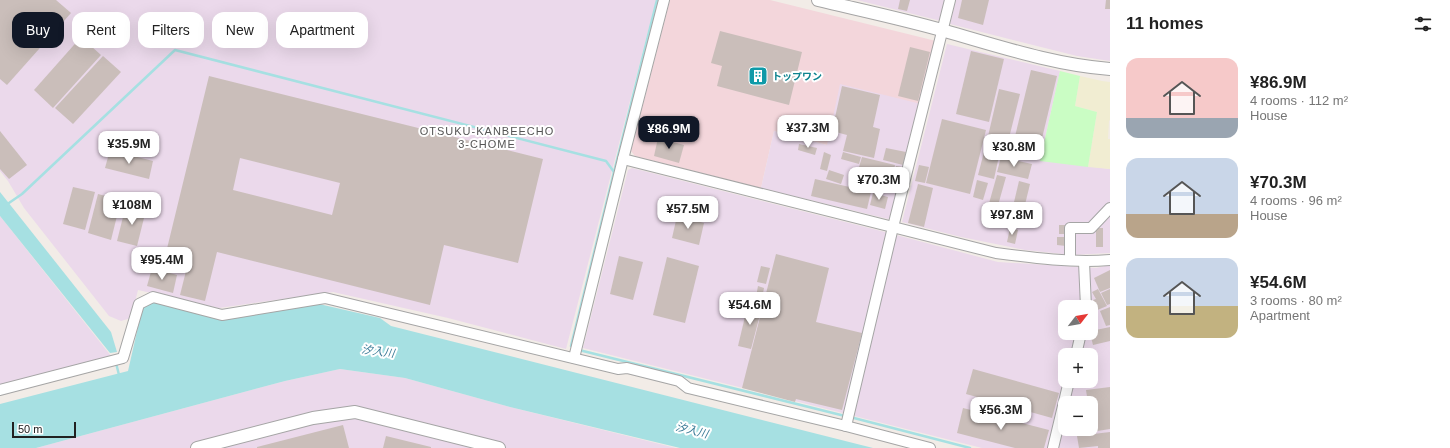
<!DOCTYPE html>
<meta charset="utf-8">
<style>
body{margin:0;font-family:Helvetica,"Noto Sans JP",sans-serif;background:#f6f6f6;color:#222;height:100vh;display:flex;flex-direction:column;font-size:15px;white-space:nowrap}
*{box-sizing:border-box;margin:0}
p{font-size:13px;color:#767676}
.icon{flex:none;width:22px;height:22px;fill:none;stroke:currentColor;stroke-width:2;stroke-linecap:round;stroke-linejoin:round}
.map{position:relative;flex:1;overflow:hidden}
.sheet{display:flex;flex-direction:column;background:#fff;width:340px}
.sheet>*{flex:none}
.top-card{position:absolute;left:12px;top:12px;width:380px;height:36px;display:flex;gap:8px}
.needle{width:26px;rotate:59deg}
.fabs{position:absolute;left:1058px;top:300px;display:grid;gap:8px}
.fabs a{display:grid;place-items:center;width:40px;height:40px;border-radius:8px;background:#fff;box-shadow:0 4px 16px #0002;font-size:20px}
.scale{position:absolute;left:12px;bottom:10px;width:64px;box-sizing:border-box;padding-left:4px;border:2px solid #212121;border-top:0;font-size:11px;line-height:14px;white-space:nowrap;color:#212121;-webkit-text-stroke:3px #fff;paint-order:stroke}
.price{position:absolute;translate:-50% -34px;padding:0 9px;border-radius:8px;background:#fff;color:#222;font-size:13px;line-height:26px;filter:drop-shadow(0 1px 2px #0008)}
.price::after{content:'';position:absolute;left:50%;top:24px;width:12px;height:9px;margin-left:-6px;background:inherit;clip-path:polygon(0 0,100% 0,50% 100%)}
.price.active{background:#111827;color:#fff}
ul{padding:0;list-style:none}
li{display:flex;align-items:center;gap:12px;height:100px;padding:0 16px}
li span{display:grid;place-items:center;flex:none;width:112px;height:80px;border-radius:12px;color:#555}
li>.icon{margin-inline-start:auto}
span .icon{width:48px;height:48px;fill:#fffc;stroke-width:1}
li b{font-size:17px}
h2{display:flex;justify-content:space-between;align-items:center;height:48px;padding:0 16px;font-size:17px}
.pill{padding:0 14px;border-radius:12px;background:#fff;box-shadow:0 4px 16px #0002;font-size:14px;line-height:36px}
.pill.active{background:#111827;color:#fff}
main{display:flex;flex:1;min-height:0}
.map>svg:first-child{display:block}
.commercial{fill:#f3d6db}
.industrial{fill:#ebd9eb;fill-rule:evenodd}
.farmland{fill:#f1edd2}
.park{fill:#cafdc4}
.water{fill:#a6e0e2}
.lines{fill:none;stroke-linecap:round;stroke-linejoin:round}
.stream{stroke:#a6e0e2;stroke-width:2.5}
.building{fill:#cabeba;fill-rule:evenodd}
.minor-casing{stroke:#a5a5a5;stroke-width:12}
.tertiary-casing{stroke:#a5a5a5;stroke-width:14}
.minor{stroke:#fff;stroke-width:10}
.tertiary{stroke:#fff;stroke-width:12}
.labels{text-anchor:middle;stroke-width:4;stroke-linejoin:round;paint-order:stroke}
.culture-label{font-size:10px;font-weight:bold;fill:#0d838f;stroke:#fff;text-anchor:start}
.neighbourhood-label{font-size:11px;letter-spacing:1px;fill:#545454;stroke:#fff}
.water-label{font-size:11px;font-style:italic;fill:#3b7b97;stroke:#fff}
</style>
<main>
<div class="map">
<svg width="1110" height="448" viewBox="0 0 1110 448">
<rect width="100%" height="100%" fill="#f2ece7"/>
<path class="commercial" d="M670,0H770L936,41L921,104L827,145L774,131L761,188L635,156L631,151Z"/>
<g class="industrial">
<path d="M0,0H656L566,349L448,318L333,292L219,308L138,290L131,318L121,321L109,316L24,208L8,181L0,171Z"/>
<path d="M857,0H946L941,21Z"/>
<path d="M956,0H1110V61L1077,56L950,24Z"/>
<path d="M947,44L1060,71L1040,160L1110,169V253L1072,255L1025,250L961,237L902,222Z"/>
<path d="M840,84L921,104L892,217L888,219L761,188L774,131L827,145Z"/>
<path d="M632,168L885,232L998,262L1096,268L1110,265V448H982L583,348L628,170ZM1065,307H1091V333H1065ZM1065,355H1091V381H1065ZM1065,403H1091V429H1065Z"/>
<path d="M0,216L111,356L0,385Z"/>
<path d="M340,369L405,378L510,407L676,448H36L285,381Z"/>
</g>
<path class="farmland" d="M1080,76L1102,81L1110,82V120L1109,121L1108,139H1110V169L1088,167L1097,112L1075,106Z"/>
<path class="park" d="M1060,71L1080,76L1075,106L1097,112L1088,167L1040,161Z"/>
<g class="water">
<path d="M0,192L111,332L117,352L110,353L0,216Z"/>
<path d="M151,301L221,320L319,304L380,318L391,326L873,448H680L510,407L405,378L340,369L285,381L36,448H0V404L128,371L143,305Z"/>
</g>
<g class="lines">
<g class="stream">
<path d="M614,172L657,0"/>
<path d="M6,205L22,194L175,50L606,161L614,172L571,346L574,348"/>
<path d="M579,350L845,416"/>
<path d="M116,363L119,375"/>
<path d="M850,417L970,448"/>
</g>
</g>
<g class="building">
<path d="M0,0H56L71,13L7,85L0,79Z"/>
<path d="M900,0H910L907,11L898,9Z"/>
<path d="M962,0H989L983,25L958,18Z"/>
<path d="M1106,0H1110V9H1105Z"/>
<path d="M720,31L802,52L789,105L717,86L722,66L711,63Z"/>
<path d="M81,37L101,55L53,108L34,90Z"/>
<path d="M910,47L930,52L918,101L898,96Z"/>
<path d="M971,51L1004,59L989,122L956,114Z"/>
<path d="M103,56L121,72L73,124L55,108Z"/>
<path d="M1031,70L1057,76L1037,159L1011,153Z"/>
<path d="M209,76L543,159L518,263L444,245L430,305L217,252L205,301L180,295L186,271L163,265ZM240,158L340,183L332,215L233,190Z"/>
<path d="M842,86L880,95L873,127L880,129L874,158L843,151L847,135L832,131Z"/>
<path d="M999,89L1020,94L1005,154L985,149Z"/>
<path d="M942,119L986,130L970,194L926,183Z"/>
<path d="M0,131L27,165L9,179L0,169Z"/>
<path d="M658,138L684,145L679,163L654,156Z"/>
<path d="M799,144L817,148L815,155L798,150Z"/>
<path d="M886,148L906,152L903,165L883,160Z"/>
<path d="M110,150L153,161L149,179L105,168Z"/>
<path d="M824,152L831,155L827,171L820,169Z"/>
<path d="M843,152L861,157L859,164L841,159Z"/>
<path d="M984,152L999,156L994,179L978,175Z"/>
<path d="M862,157L895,165L893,175L859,167Z"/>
<path d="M1001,157L1032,164L1028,179L997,172Z"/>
<path d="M919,165L929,167L925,183L915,181Z"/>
<path d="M896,166L903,167L901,174L895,173Z"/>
<path d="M829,170L844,175L841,184L826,179Z"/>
<path d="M997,175L1006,177L995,216L986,214Z"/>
<path d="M815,179L871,192L867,209L811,196Z"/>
<path d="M977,180L988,183L983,200L973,197Z"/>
<path d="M1019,181L1030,184L1021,221L1010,219Z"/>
<path d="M918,184L933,188L924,227L908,223Z"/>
<path d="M73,187L95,192L85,230L63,224Z"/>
<path d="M873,193L888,197L885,209L870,205Z"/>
<path d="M98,194L121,200L111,240L88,233Z"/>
<path d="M126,205L146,210L137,246L117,241Z"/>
<path d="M677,216L704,223L699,245L672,238Z"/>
<path d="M1059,225H1066L1067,234H1059Z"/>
<path d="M1010,228L1018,230L1015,244L1007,242Z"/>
<rect x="1096" y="228" width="7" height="19"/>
<path d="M1057,237H1067L1066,246L1057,245Z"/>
<path d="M776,254L829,268L816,322L862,333L842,410L796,399L795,402L742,388Z"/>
<path d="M619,256L643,262L633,300L610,294Z"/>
<path d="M667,257L699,266L685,323L653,315Z"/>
<path d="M761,266L770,268L766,284L757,282Z"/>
<path d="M152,268L177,275L173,293L147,286Z"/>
<path d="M1110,270V288L1100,292L1094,278Z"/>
<path d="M758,286L764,288L762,299L756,297Z"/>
<path d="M1098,289L1107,306L1095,311L1092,304L1094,303L1093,300L1096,299L1092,292Z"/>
<path d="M1110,289V304L1107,305L1101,293Z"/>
<path d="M748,304L762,307L751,349L738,346Z"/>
<path d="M1110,307V325L1106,326L1100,311Z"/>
<path d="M1110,327V341L1093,345L1090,333L1091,331Z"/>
<path d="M973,369L1059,393L1052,418L966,394Z"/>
<path d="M1110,387V429L1091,432V403H1088L1086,390Z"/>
<path d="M963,408L1049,430L1044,448H1015L957,433Z"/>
<path d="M343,425L349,448H257V447Z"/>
<path d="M1110,432V448H1098V446L1079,448L1077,436Z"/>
<path d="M386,436L431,447V448H383Z"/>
</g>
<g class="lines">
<g class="minor-casing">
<g id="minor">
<path d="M623,159L996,253C1034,258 1072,263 1110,260"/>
<path d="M1070,260V228H1091L1110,208"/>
<path d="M1084,262L1086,307"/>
<path d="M1076,355L1081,333"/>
<path d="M574,358L623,159L664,0"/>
<path d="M0,390L123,358L139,304L153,297L222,315L325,298L618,369L627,368L679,381L688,388L846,426L930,448"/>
<path d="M846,426L893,227L950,0"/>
<path d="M1053,448L1069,381"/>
</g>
</g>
<g class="tertiary-casing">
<g id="tertiary">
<path d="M818,0C860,10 903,19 945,31C998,46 1054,65 1110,69"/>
<path d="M197,448L313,418L355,412L499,448"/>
</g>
</g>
<use href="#minor" class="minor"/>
<use href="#tertiary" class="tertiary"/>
</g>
<defs>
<g id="building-square" transform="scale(1)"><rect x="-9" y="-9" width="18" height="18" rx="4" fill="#0f9aa8" stroke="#fff"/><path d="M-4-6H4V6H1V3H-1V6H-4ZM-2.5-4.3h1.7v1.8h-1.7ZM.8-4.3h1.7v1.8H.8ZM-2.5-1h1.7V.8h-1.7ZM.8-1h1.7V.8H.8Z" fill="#fff"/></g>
</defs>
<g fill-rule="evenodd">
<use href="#building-square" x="758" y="76"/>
</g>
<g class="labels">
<g class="culture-label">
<text x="772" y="80">トップワン</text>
</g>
<g class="neighbourhood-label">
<text x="487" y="135">OTSUKU-KANBEECHO<tspan x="487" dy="13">3-CHOME</tspan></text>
</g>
<g class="water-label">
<text transform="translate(378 351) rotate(8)" y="4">汐入川</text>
<text transform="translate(692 430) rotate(14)" y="4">汐入川</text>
</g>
</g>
</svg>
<div class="fabs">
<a><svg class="needle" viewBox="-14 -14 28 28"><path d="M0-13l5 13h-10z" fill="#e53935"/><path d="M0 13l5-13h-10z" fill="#767676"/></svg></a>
<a>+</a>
<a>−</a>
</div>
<div class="scale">50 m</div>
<b class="price" style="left:808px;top:149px">¥37.3M</b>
<b class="price active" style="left:669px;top:150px">¥86.9M</b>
<b class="price" style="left:129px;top:165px">¥35.9M</b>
<b class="price" style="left:1014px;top:168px">¥30.8M</b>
<b class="price" style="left:879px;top:201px">¥70.3M</b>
<b class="price" style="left:132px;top:226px">¥108M</b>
<b class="price" style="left:688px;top:230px">¥57.5M</b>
<b class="price" style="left:1012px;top:236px">¥97.8M</b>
<b class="price" style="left:162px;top:281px">¥95.4M</b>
<b class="price" style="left:750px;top:326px">¥54.6M</b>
<b class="price" style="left:1001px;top:431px">¥56.3M</b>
<div class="top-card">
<a class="pill active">Buy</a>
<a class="pill">Rent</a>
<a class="pill">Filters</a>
<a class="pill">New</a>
<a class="pill">Apartment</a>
</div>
</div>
<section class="sheet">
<h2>11 homes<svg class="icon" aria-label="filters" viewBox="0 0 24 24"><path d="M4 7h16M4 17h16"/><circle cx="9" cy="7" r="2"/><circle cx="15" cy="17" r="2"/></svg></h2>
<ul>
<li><span style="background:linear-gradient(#f6c9c9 75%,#9aa5b1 0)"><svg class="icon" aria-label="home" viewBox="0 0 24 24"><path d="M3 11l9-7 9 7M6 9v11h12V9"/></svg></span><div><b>¥86.9M</b><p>4 rooms · 112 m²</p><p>House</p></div></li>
<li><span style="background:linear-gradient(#c9d6e8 70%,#b9a48a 0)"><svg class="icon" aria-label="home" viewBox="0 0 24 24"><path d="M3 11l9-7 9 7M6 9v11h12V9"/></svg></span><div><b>¥70.3M</b><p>4 rooms · 96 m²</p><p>House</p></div></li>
<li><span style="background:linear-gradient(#c9d6e8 60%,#c2b280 0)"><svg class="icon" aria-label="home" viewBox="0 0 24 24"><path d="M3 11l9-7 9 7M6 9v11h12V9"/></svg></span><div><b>¥54.6M</b><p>3 rooms · 80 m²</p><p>Apartment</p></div></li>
</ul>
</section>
</main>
